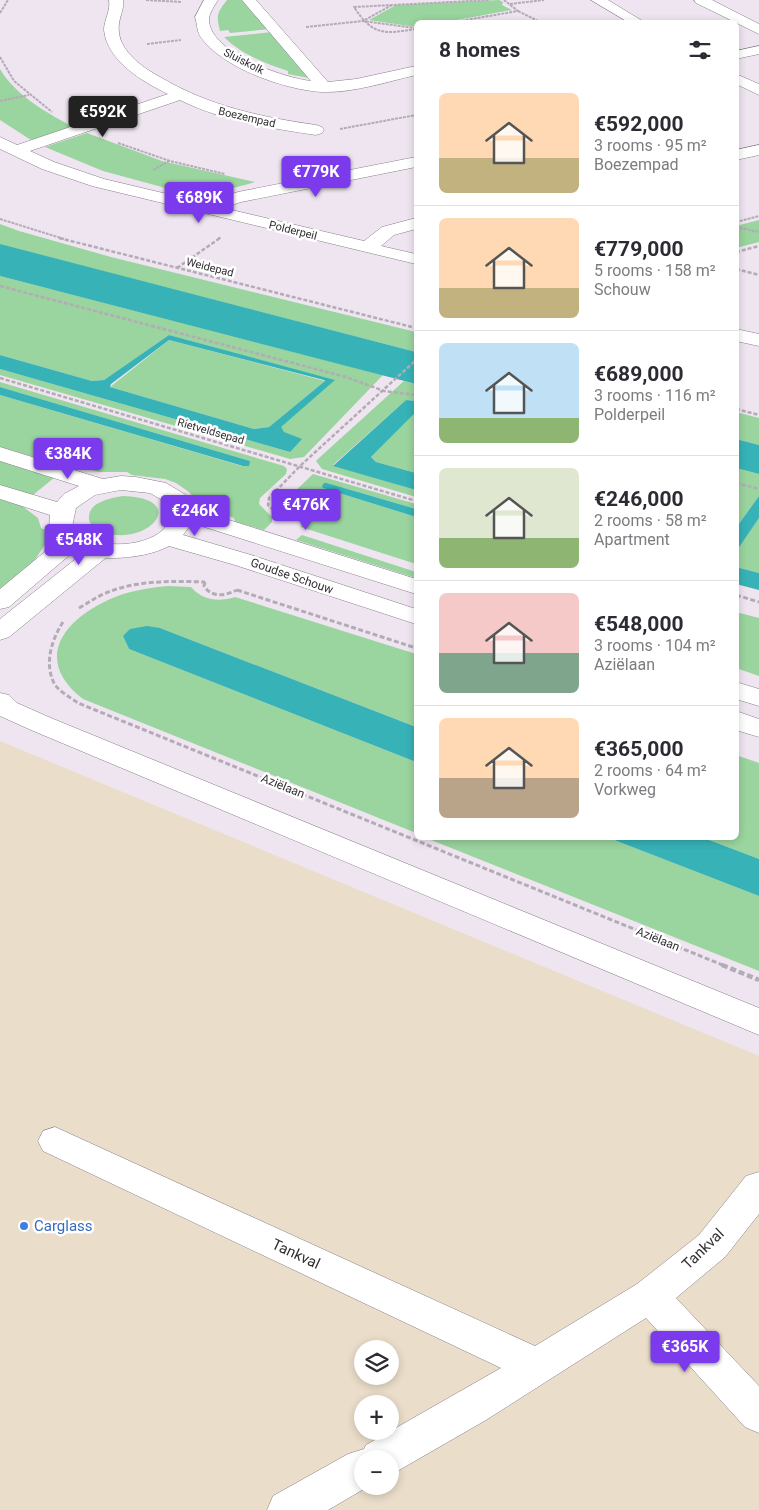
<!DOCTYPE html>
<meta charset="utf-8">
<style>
body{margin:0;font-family:Roboto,sans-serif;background:#f2f2f3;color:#2b2b33;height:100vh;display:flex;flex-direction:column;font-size:19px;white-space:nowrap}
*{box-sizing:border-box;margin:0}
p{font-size:16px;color:#7c7c81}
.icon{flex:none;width:28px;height:28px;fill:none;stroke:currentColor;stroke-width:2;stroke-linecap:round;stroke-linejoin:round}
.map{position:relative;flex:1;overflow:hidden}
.drawer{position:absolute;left:414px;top:20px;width:325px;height:820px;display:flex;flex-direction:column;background:#fff;border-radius:8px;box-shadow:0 2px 8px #0003}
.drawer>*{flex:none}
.fabs{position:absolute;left:354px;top:1340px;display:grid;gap:10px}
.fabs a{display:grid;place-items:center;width:45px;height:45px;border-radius:50%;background:#fff;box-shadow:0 2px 8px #0003;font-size:25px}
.price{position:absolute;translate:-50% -42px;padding:0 11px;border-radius:5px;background:#7c3aed;color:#fff;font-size:16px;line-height:32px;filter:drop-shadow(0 1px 2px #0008)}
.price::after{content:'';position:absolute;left:50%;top:30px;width:15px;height:11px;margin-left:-8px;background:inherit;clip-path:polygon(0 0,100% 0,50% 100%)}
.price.selected{background:#222;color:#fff}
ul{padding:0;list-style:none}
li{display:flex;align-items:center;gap:15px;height:125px;padding:0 25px}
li+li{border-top:1px solid #e1e1e2}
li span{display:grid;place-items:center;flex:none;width:140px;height:100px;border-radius:8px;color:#555}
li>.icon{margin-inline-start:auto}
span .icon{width:60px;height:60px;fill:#fffc;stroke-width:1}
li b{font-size:21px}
h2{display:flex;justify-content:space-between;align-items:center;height:60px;padding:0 25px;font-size:21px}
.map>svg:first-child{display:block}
.industrial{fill:#eaddca;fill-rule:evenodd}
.green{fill:#9ad49e}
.water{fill:#37b2b6;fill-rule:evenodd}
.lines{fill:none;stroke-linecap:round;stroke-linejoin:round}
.minor-casing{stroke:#877e88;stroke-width:1}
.major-casing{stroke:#877e88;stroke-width:1}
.path-far3{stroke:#b3abb5;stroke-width:2;stroke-dasharray:3 1;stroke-linecap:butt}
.path-far2{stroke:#b3abb5;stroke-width:2.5;stroke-dasharray:4 2;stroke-linecap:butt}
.path-far1{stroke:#b3abb5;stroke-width:3;stroke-dasharray:5 2.5;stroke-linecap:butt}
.path{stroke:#b3abb5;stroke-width:4.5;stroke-dasharray:6 3;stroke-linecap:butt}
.minor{fill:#fff;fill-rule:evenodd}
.major{fill:#fff;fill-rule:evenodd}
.shop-dot{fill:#3f7fe0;stroke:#fff;stroke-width:2}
.labels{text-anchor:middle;stroke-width:5;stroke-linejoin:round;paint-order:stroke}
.far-street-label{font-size:11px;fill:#312e32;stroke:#fff}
.street-label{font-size:12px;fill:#312e32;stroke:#fff}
.near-shop-label{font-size:15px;fill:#366cbe;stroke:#fff;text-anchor:start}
.near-street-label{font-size:15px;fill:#312e32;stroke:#fff}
</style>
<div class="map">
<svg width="759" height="1510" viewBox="0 0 759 1510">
<rect width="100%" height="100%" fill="#efe5f1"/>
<path class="industrial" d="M0,741L759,1056V1510H0ZM362,1349H390V1376H362ZM362,1404H390V1431H362ZM362,1459H390V1486H362Z"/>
<g class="green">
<path d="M227,0H246L270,29L230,33L228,30L220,31C216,15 217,13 227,0Z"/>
<path d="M499,0L503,2L502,5L512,10L446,22H416V27L369,20L396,5Z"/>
<path d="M272,32L309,78L288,74V71C265,63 242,55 224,37Z"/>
<path d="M0,69C16,96 46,112 73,127L31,140L0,120Z"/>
<path d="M87,133L162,161L255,182C232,189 208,195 184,193L103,171L45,147Z"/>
<path d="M759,220V242L736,248V226Z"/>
<path d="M0,224L19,231L111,257L416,332V352L2,245L0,244Z"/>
<path d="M0,276L383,375L304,457L290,459L0,375V369L290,452L284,432L280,427L334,380L169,335L104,380L92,381L0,355Z"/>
<path d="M169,340L325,381L269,427L254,429L110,387Z"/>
<path d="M404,381L416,384V401L406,400L333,465L416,490V497L322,469L316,461L319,458Z"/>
<path d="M0,382L284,466L287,469L286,474L260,498L259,504L272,517V522L264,530L235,522L234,518L215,511L205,502H197L189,492L176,483L165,479L132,475L127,472H99L76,466L67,467L0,447V395L242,466L250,461L0,387Z"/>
<path d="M416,412V473L376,462L371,457Z"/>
<path d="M736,412L759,418V445L736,439Z"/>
<path d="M0,460L55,477L33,495L0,485Z"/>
<path d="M736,468L759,474V496L736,528Z"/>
<path d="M313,474L416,504V509L327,483L323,488L416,517V564L301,527C301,514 297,508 286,500Z"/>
<path d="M123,496C192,498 147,550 100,531C95,529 88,524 89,517C89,502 111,498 123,496Z"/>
<path d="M0,499L22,506L38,518L41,528L47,531L46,543L32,564L0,589Z"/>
<path d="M759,518V573L736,567V552Z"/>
<path d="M302,535L416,572V578L296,540Z"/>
<path d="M168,586L191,587C203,601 219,602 235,597L416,654V727L160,628L123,636L129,649L416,762V833L83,699C34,661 61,622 108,600C127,591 147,588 168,586Z"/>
<path d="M736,612L759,618V676L736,668Z"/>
<path d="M736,755L759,763V859L704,838H736Z"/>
<path d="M426,838H609L759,896V971Z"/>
</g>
<g class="water">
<path d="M0,244L416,352V384L0,276Z"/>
<path d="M169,335L335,380L281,427L284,432L302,439L290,452L0,369V355L92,381L104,380ZM169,340L324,380L325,381L269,427L254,429L110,387L111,384Z"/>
<path d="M0,387L250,461L249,466H243L0,395Z"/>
<path d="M406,400L416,401V412L371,457L376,462L416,473V490L333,466Z"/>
<path d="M736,439L759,445V474L736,468Z"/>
<path d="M324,483H327L416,509V517L323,488L322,486Z"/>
<path d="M759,496V518L736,552V528Z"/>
<path d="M736,567L759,573V590L736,584Z"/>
<path d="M147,626L160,628L416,727V762L129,649L123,636L130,629Z"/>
<path d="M609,838H704L759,859V896Z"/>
</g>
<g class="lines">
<g class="minor-casing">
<g id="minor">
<path d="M109,0H123C125,13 114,22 121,41C128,57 145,69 160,77C209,106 260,117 316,125L322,127L324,130L322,133L316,135C270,128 222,121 180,100L30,151L54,162L104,179L205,203L238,192L416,157V167L241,202L223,208L364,241L382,227L416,218V229L394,235L381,246L416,254V264L92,186L42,169L0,149V137L17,145L168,94C143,82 107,61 104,30C104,20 111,10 109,0Z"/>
<path d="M204,0H218C215,5 210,12 209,18C207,52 284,78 311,81L242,0H256L328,82L356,79L416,66V75C386,82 353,93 322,92C286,90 221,68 200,36C197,31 197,23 195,17Z"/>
<path d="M591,0H608L644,22H628Z"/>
<path d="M694,0H712L759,24V34L696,3Z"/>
<path d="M759,46V54L736,59V51Z"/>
<path d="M736,74L759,84V95L736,84Z"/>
<path d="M759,145V155L736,160V150Z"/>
<path d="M736,329L759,334V346L736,341Z"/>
<path d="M72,534L80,536L84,541L80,546L9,607L0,609V589L64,536Z"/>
<path d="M100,544L108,546L112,551L108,556L9,637L0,640V619L92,546Z"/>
<path d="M0,693L9,695L17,703L51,718L759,1008V1035L31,730L0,716Z"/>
<path d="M55,1127L535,1346L637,1284L699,1235L746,1176L759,1172V1214L725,1257L676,1298L759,1386V1433L745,1427L646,1318L486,1420L394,1473L390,1474V1459H362V1486H369L328,1510H267L273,1496L348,1454L364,1449L366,1445L501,1368L43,1151L38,1141L43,1131Z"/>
</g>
</g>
<g class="major-casing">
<g id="major">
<path d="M0,447L103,479L121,476L136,477L166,483L186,495L194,509L416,579V594L192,523L183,535L251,555L416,609V624L235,565L169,546C144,560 83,565 60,543C56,539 52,533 49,528L50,515L0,499V485L57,502L64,494L79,486L0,461ZM121,490L150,493L169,504L171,520C168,523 166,527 163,530C142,549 91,550 72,527L76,508L95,495Z"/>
<path d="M736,682L759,689V706L736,699Z"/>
<path d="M736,711L759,719V737L736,730Z"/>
</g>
</g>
<g class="path-far3">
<path d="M146,0L181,2"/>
<path d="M510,4L544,0"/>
<path d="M392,5L363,21L415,28"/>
<path d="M518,11L540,22"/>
<path d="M0,13L8,0"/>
<path d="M454,22L518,11L504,0"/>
<path d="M306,27L363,21"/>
<path d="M416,29C384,34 373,36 354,7L489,0"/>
<path d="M147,44L181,40"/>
<path d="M0,57L14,81L52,112"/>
<path d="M0,101L29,95"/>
<path d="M340,129L416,115"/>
<path d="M118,143L170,161L225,174"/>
<path d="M153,170L169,161"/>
<path d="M0,219L64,239"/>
<path d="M736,222L759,216"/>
<path d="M736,227L759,232"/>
<path d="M218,239L221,237"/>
</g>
<g class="path-far2">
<path d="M59,238L416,328"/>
<path d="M736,252L759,246"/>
<path d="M177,268L220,238"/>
<path d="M736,269L759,275"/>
<path d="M0,286L346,377L384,391L416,395"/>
<path d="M0,378L416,501"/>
<path d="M736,409L759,415"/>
<path d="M736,483L759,489"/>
<path d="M278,514L268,505L269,498L300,466L416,360"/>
</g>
<g class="path-far1">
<path d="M205,582L204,586C212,598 225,596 237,590"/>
<path d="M237,590L416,648"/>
<path d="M736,595L759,602"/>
<path d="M79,608C88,603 96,597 106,593C136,580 173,581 205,582"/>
<path d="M63,622C52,639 44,663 54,683C57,690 71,698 78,703L725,966"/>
</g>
<path class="path" d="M722,965L759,980"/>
<use href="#minor" class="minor"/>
<use href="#major" class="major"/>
</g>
<circle class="shop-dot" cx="24" cy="1226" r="5"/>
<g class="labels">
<g class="far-street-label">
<text transform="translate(244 61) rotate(27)" y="4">Sluiskolk</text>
<text transform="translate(247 117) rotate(13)" y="4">Boezempad</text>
<text transform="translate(293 230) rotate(14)" y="4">Polderpeil</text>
<text transform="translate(210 267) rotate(14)" y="4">Weidepad</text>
<text transform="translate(211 431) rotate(16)" y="4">Rietveldsepad</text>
</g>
<g class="street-label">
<text transform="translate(292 576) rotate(19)" y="4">Goudse Schouw</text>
<text transform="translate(283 786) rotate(22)" y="4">Aziëlaan</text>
<text transform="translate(658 939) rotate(22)" y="4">Aziëlaan</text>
</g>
<g class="near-shop-label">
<text x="34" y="1231">Carglass</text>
</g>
<g class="near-street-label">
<text transform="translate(703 1249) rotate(-44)" y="5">Tankval</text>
<text transform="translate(296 1254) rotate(25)" y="5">Tankval</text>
</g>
</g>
</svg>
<div class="fabs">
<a><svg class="icon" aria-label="layers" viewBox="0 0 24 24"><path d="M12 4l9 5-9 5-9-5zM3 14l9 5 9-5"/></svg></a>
<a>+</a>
<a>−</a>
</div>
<b class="price selected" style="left:103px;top:138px">€592K</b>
<b class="price" style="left:316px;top:198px">€779K</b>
<b class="price" style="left:199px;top:224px">€689K</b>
<b class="price" style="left:68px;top:480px">€384K</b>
<b class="price" style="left:306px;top:531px">€476K</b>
<b class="price" style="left:195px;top:537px">€246K</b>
<b class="price" style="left:79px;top:566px">€548K</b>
<b class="price" style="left:685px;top:1373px">€365K</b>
<section class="drawer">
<h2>8 homes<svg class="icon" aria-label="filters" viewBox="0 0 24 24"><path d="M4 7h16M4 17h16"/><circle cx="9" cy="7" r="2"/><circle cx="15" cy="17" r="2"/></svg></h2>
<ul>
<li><span style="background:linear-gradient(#ffd9b3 65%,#c2b280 0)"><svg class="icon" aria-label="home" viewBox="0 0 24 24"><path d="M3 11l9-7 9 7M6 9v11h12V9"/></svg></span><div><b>€592,000</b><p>3 rooms · 95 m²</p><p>Boezempad</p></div></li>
<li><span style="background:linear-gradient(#ffd9b3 70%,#c2b280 0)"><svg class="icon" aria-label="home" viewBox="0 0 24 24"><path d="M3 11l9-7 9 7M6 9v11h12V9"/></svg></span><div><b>€779,000</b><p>5 rooms · 158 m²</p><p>Schouw</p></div></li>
<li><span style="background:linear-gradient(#bfe0f5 75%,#8fb573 0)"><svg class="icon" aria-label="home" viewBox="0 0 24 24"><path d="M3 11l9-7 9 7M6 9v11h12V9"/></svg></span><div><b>€689,000</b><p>3 rooms · 116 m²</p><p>Polderpeil</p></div></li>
<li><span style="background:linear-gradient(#dfe7d0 70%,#8fb573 0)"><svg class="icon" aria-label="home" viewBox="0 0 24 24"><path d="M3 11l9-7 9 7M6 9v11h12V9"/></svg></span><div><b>€246,000</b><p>2 rooms · 58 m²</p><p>Apartment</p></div></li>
<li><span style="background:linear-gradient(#f6c9c9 60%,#7fa58c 0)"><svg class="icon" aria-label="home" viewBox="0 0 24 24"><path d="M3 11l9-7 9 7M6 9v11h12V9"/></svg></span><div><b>€548,000</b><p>3 rooms · 104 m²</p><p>Aziëlaan</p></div></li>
<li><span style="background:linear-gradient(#ffd9b3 60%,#b9a48a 0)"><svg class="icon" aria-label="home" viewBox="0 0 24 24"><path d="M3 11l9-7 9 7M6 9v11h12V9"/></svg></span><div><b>€365,000</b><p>2 rooms · 64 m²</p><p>Vorkweg</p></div></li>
</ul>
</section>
</div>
